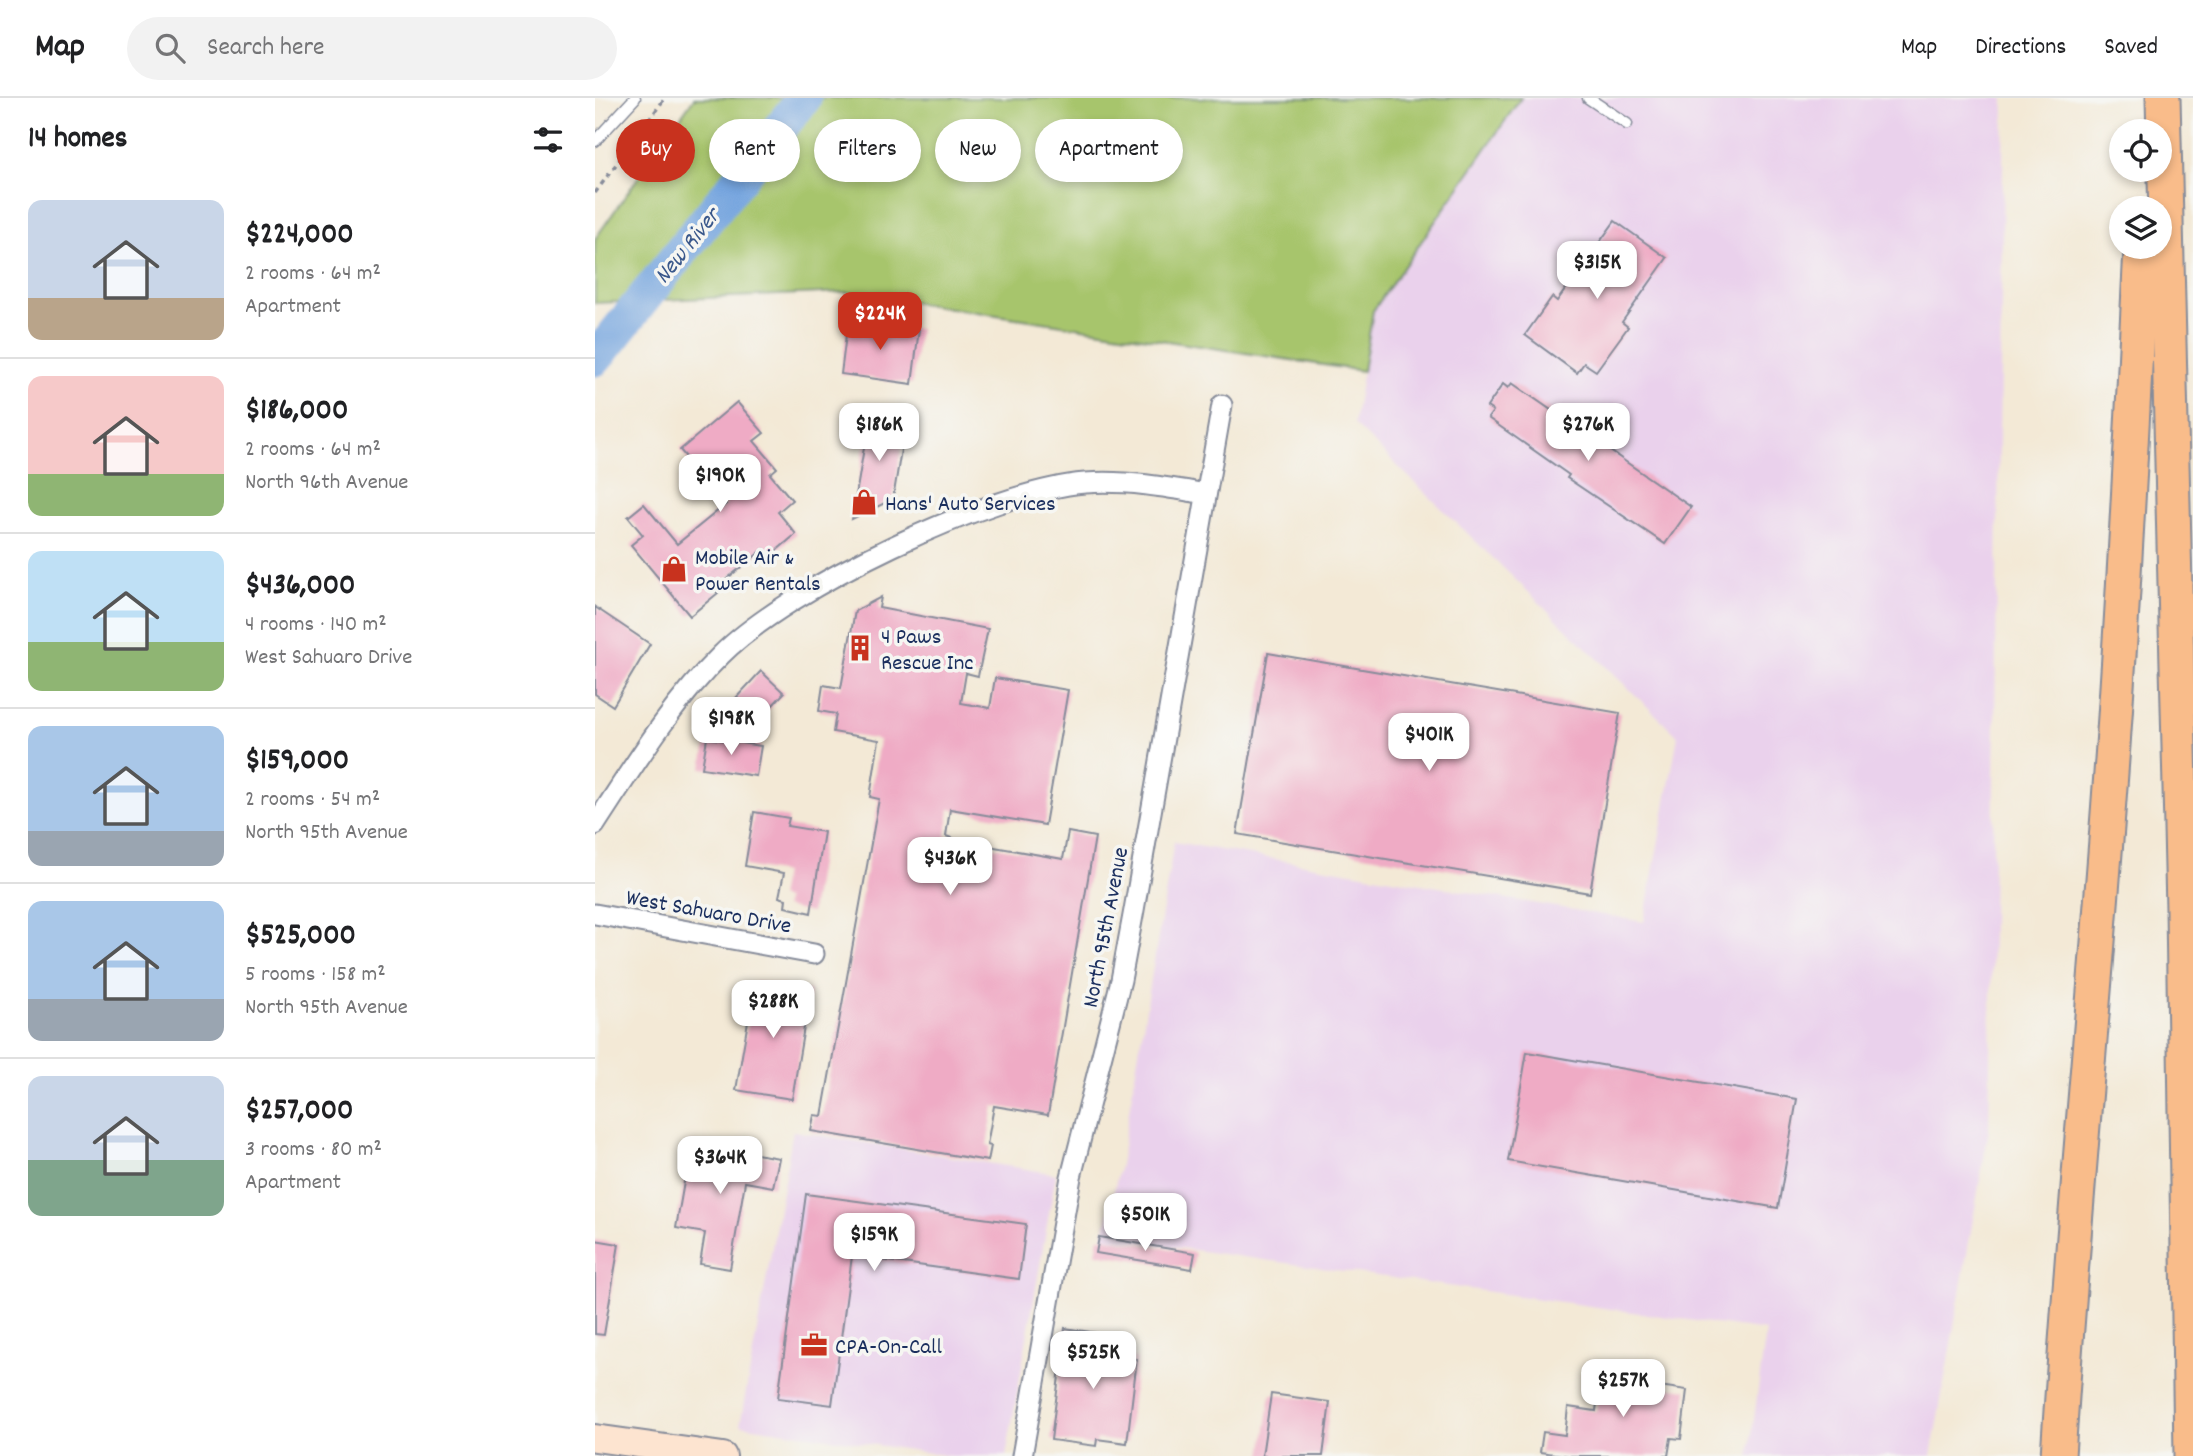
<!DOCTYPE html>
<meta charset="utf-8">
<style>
body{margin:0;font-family:Dekko,sans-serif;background:#f2f2f2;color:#202124;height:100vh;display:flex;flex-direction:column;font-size:26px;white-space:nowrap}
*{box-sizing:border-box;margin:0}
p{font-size:23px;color:#757577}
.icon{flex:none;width:38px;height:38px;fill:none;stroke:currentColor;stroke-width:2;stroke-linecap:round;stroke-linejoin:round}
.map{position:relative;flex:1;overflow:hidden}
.drawer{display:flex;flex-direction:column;background:#fff;width:595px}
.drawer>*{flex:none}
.guide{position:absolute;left:21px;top:21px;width:665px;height:63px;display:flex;gap:14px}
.buttons{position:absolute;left:1514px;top:21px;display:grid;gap:14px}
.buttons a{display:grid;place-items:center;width:63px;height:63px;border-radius:50%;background:#fff;box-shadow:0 4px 10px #0003;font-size:35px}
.price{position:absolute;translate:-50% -60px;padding:0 16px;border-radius:14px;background:#fff;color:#222;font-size:23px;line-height:46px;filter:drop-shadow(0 2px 4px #0008)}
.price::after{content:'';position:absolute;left:50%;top:42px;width:21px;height:16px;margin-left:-10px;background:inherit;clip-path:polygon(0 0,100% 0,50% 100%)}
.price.current{background:#c8321e;color:#fff}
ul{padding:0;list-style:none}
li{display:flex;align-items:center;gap:21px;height:175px;padding:0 28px}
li+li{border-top:2px solid #e0e0e0}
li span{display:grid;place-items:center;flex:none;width:196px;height:140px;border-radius:14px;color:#555}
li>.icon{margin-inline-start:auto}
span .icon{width:84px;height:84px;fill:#fffc;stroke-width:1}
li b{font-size:30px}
h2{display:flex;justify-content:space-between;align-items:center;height:84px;padding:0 28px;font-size:30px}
.pill{padding:0 24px;border-radius:32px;background:#fff;box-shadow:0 4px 10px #0003;font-size:24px;line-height:63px}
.pill.current{background:#c8321e;color:#fff}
header{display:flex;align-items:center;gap:42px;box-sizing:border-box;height:98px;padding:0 35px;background:#fff;border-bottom:2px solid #e0e0e0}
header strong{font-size:33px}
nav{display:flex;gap:38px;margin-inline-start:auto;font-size:24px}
.search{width:490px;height:63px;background:#f2f2f2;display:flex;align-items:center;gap:18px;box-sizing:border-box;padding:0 24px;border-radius:38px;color:#757577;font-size:26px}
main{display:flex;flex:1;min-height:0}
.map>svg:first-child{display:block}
.built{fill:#ead1ec}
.green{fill:#a7c56c;stroke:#617a65;stroke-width:2}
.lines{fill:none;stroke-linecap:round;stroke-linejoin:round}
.river{stroke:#74a4de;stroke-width:35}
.building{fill:#efabc5}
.lane-casing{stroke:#878c9a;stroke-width:13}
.street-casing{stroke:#878c9a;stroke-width:23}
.secondary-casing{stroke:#878c9a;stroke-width:30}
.highway-casing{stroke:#878c9a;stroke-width:37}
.path{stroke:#878c9a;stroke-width:3.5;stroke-dasharray:5 5;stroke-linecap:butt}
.lane{stroke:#fff;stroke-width:10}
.street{stroke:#fff;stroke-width:19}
.secondary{stroke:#fde4d0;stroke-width:26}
.highway{stroke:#f9bc8a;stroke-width:33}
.labels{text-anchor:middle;stroke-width:7;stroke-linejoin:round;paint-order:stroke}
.poi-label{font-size:23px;fill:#1b2f5e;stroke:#f6f6f2;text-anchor:start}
.street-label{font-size:23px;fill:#1b2f5e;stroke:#f6f6f2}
.water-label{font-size:24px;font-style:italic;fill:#3a588b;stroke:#f6f6f2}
</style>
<header>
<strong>Map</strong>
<div class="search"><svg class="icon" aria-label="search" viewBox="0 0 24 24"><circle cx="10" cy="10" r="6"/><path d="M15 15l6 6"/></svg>Search here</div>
<nav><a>Map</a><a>Directions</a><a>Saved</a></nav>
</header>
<main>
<section class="drawer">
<h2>14 homes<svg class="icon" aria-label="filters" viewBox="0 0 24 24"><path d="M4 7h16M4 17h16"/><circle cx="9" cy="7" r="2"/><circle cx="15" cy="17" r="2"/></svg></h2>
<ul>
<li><span style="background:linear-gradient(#c9d6e8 70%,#b9a48a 0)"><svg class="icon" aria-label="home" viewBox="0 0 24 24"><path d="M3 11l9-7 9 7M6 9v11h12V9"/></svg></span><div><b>$224,000</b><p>2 rooms · 64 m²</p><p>Apartment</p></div></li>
<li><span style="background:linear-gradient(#f6c9c9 70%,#8fb573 0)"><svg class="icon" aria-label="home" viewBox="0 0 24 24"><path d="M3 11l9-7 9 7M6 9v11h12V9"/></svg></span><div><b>$186,000</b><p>2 rooms · 64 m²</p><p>North 96th Avenue</p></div></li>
<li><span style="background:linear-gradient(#bfe0f5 65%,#8fb573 0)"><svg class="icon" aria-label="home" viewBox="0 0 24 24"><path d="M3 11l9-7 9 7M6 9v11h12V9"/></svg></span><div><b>$436,000</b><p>4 rooms · 140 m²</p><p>West Sahuaro Drive</p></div></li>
<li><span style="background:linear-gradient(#a9c7e8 75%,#9aa5b1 0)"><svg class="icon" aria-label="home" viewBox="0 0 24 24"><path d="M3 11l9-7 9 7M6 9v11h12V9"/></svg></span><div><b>$159,000</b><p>2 rooms · 54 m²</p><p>North 95th Avenue</p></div></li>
<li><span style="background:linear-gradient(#a9c7e8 70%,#9aa5b1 0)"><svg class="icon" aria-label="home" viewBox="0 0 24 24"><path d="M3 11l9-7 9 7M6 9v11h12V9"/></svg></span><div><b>$525,000</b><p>5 rooms · 158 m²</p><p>North 95th Avenue</p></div></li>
<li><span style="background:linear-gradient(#c9d6e8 60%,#7fa58c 0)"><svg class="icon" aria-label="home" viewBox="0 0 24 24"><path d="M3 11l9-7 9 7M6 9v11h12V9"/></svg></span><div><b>$257,000</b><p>3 rooms · 80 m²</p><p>Apartment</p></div></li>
</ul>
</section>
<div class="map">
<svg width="1598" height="1358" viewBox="0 0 1598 1358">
<rect width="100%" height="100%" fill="#f6f6f2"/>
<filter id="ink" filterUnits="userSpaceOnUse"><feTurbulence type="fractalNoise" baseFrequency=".0143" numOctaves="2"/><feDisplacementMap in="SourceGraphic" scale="14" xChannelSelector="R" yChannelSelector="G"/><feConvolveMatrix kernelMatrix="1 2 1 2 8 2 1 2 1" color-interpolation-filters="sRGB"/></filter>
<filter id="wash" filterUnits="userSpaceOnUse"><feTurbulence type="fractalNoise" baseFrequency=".00686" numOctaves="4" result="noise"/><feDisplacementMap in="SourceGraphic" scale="28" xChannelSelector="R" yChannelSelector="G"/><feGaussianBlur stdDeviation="1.57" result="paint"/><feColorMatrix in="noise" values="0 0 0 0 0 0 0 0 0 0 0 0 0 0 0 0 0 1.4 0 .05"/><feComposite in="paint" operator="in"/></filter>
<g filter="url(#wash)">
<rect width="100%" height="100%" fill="#f3e9d6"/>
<g class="built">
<path d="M926,0H1409L1394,1031L1336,1358H1154L1171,1233L508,1139L525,1067L579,744L1049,824L1083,638L759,326L778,213Z"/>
<path d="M198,1033L461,1076L411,1358H356L145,1327Z"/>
</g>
<path class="green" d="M99,0H926L778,213L768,273L251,194L0,205V141Z"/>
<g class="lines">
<path class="river" d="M0,261L209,0"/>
</g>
<g id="blocks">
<g class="building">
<path d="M1020,123L1072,160L1027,224L1033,229L1001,273L989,265L982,275L930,237L957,199L962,203Z"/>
<path d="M253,221L324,231L317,286L246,276Z"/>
<path d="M917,285L1096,409L1070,446L972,380L974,377L893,320L898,313L892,309L908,286L913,290Z"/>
<path d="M142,304L169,335L159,343L182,370L175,376L197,402L183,414L201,436L175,458L169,451L119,491L123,495L95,518L36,447L48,437L33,419L49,406L82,446L131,406L85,352Z"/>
<path d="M275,314L311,321L298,401L257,421Z"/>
<path d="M286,499L284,510L393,531L383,578L371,575L366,605L395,610L400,580L473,592L450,727L355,711L351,738L365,743L468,761L473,734L500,739L453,1017L399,1008L392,1047L396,1048L393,1063L216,1033L219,1017L227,1018L284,701L275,699L284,642L238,634L241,616L224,613L228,587L246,590L260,513Z"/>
<path d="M0,509L55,546L18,608L0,596Z"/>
<path d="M673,555L1025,615L995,795L642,736Z"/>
<path d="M166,573L189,595L163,623L140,601Z"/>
<path d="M112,640L166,648L161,678L107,670Z"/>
<path d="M159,714L194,720L192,728L229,734L216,815L190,809L191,801L184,799L189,775L150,768Z"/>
<path d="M160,883L215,893L197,1001L141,992Z"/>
<path d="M932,954L1202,1001L1183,1110L913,1063Z"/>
<path d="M96,1044L184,1060L178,1089L150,1084L135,1171L105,1166L110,1135L81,1130Z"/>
<path d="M211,1096L431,1126L424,1181L257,1158L237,1307L183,1300Z"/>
<path d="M504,1139L600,1155L597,1171L501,1155Z"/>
<path d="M0,1142L24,1146L9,1237L0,1236Z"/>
<path d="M470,1230L515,1237L512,1257L542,1261L532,1345L502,1341L501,1348L456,1342Z"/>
<path d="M1007,1267L1051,1273L1050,1286L1092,1292L1086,1341L1076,1340L1073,1358H974L945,1354L948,1334L970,1337L973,1309L1001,1313Z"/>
<path d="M676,1296L735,1304L728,1358H667Z"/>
</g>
</g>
</g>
<g filter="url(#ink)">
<use href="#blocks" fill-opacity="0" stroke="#878c9a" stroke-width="2"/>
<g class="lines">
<g class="lane-casing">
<g id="lane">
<path d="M993,0L1032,26"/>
<path d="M0,43L40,0"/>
</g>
</g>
<g class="street-casing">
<g id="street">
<path d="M0,727C38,669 76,606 126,557C194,489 394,393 490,385C531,382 571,389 611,396"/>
<path d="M0,816L219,856"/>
<path d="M427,1358L476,1079L526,882L539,812L627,307"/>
</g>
</g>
<g class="secondary-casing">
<path id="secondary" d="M0,1340L128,1358"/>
</g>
<g class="highway-casing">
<g id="highway">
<path d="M1568,0L1588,811L1596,1358"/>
<path d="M1463,1358C1477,1139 1498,921 1514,702C1528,518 1537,333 1546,149"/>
</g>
</g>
<path class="path" d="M0,95L70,0"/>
<use href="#lane" class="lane"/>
<use href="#street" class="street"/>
<use href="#secondary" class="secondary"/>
<use href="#highway" class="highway"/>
</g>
</g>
<defs>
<g id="shop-bare" transform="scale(2.1)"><path d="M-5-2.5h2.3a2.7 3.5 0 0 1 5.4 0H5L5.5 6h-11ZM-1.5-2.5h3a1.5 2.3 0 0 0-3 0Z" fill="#c8321e" stroke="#f6f6f2" stroke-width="2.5" paint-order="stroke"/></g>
<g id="building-bare" transform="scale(2.1)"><path d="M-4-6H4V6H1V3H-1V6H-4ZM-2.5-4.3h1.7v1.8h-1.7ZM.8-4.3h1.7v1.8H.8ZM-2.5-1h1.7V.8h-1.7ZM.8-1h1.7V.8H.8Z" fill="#c8321e" stroke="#f6f6f2" stroke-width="2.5" paint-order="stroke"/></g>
<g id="office-bare" transform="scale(2.1)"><path d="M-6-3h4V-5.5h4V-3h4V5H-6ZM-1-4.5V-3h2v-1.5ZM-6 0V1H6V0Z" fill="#c8321e" stroke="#f6f6f2" stroke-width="2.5" paint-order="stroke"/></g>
</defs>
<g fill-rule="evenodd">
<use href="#shop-bare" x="269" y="404"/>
<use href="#shop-bare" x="79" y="471"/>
<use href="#building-bare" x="265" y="550"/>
<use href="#office-bare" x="219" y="1247"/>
</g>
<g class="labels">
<g class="poi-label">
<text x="290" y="412">Hans' Auto Services</text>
<text x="100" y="466">Mobile Air &amp;<tspan x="100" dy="26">Power Rentals</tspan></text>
<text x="286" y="545">4 Paws<tspan x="286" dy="26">Rescue Inc</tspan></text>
<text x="240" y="1255">CPA-On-Call</text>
</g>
<g class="street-label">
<text transform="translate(114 812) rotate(10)" y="8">West Sahuaro Drive</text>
<text transform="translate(509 829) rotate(-79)" y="8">North 95th Avenue</text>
</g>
<g class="water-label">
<text transform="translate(91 147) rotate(-51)" y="8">New River</text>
</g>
</g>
</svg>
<div class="buttons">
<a><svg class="icon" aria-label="locate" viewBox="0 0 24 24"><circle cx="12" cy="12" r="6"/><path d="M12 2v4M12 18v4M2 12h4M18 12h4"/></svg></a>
<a><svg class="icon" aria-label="layers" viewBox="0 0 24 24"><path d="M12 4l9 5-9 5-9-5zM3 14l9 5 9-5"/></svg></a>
</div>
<b class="price" style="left:1002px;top:203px">$315K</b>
<b class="price current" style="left:285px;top:254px">$224K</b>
<b class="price" style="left:284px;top:365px">$186K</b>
<b class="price" style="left:993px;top:365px">$276K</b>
<b class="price" style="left:125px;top:416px">$190K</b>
<b class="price" style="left:136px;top:659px">$198K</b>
<b class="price" style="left:834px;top:675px">$401K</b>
<b class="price" style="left:355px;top:799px">$436K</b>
<b class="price" style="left:178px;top:942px">$288K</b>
<b class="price" style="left:125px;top:1098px">$364K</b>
<b class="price" style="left:550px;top:1155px">$501K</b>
<b class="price" style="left:279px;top:1175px">$159K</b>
<b class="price" style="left:498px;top:1293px">$525K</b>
<b class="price" style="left:1028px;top:1321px">$257K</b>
<div class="guide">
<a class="pill current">Buy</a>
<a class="pill">Rent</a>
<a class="pill">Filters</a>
<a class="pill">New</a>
<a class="pill">Apartment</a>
</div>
</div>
</main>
